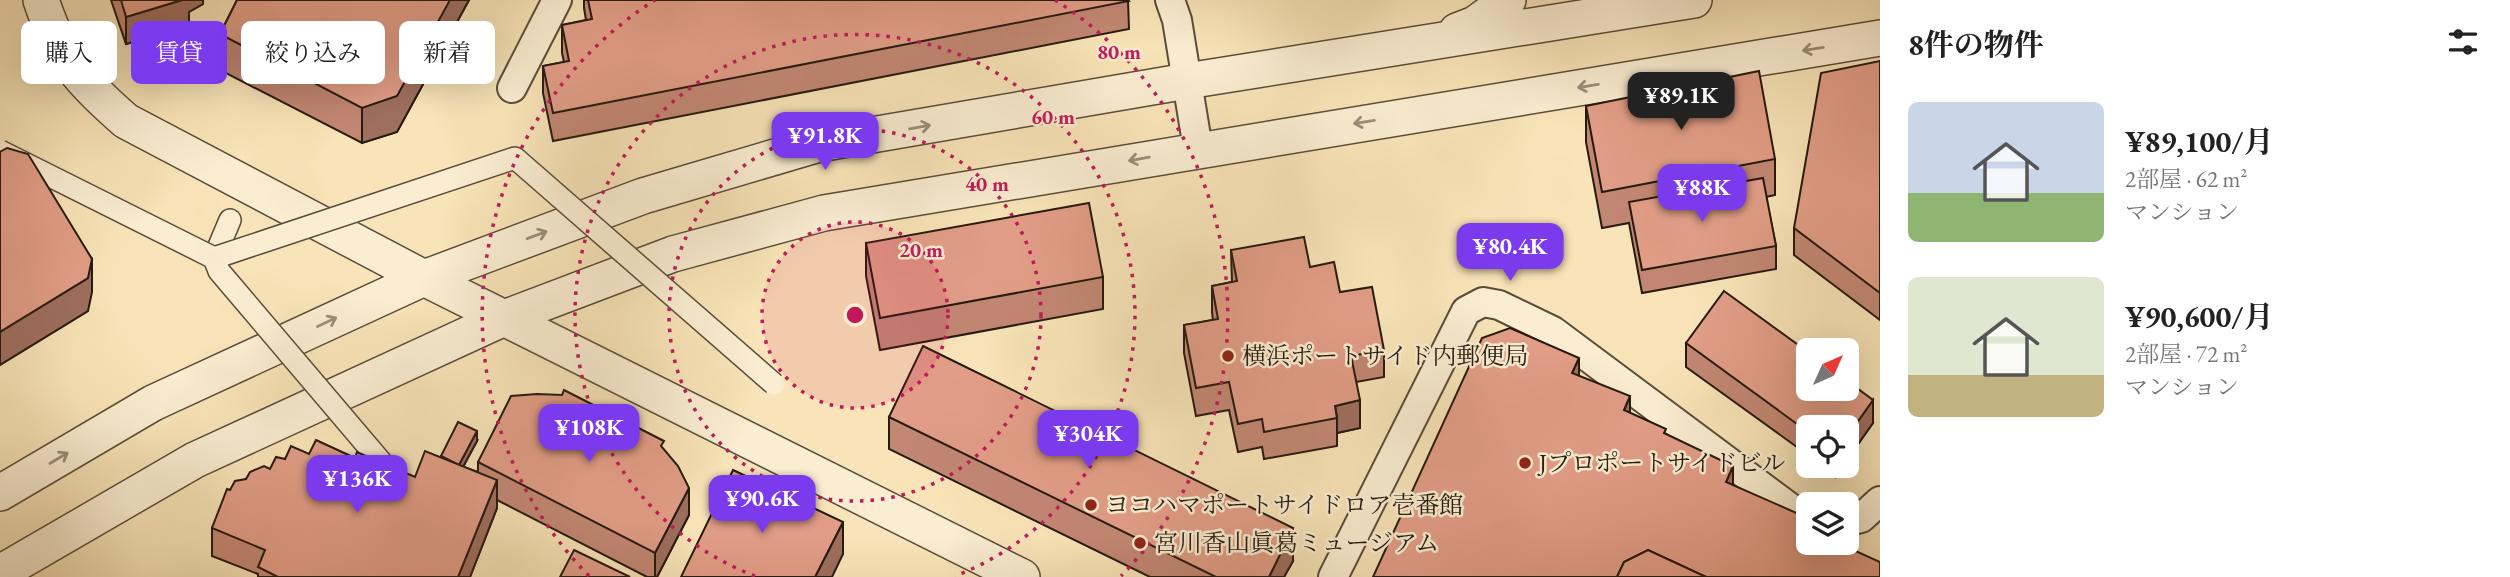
<!DOCTYPE html>
<html lang="ja">
<meta charset="utf-8">
<style>
body{margin:0;font-family:"EB Garamond","Noto Serif JP",serif;background:#f6f6f6;color:#222;height:100vh;display:flex;flex-direction:column;font-size:26px;white-space:nowrap}
*{box-sizing:border-box;margin:0}
p{font-size:23px;color:#767676}
.icon{flex:none;width:38px;height:38px;fill:none;stroke:currentColor;stroke-width:2;stroke-linecap:round;stroke-linejoin:round}
.map{position:relative;flex:1;overflow:hidden}
.sheet{display:flex;flex-direction:column;background:#fff;width:630px}
.sheet>*{flex:none}
.guide{position:absolute;left:21px;top:21px;width:665px;height:63px;display:flex;gap:14px}
.needle{width:46px;rotate:45deg}
.fabs{position:absolute;left:1796px;top:338px;display:grid;gap:14px}
.fabs a{display:grid;place-items:center;width:63px;height:63px;border-radius:10px;background:#fff;box-shadow:0 7px 28px #0002;font-size:35px}
.price{position:absolute;translate:-50% -60px;padding:0 16px;border-radius:14px;background:#7c3aed;color:#fff;font-size:23px;line-height:46px;filter:drop-shadow(0 2px 4px #0008)}
.price::after{content:'';position:absolute;left:50%;top:42px;width:21px;height:16px;margin-left:-10px;background:inherit;clip-path:polygon(0 0,100% 0,50% 100%)}
.price.on{background:#222;color:#fff}
ul{padding:0;list-style:none}
li{display:flex;align-items:center;gap:21px;height:175px;padding:0 28px}
li span{display:grid;place-items:center;flex:none;width:196px;height:140px;border-radius:10px;color:#555}
li>.icon{margin-inline-start:auto}
span .icon{width:84px;height:84px;fill:#fffc;stroke-width:1}
li b{font-size:30px}
h2{display:flex;justify-content:space-between;align-items:center;height:84px;padding:0 28px;font-size:30px}
.pill{padding:0 24px;border-radius:10px;background:#fff;box-shadow:0 7px 28px #0002;font-size:24px;line-height:63px}
.pill.on{background:#7c3aed;color:#fff}
main{display:flex;flex:1;min-height:0}
.map>svg:first-child{display:block}
.lines{fill:none;stroke-linecap:round;stroke-linejoin:round}
.pedestrian-casing{stroke:#5a4c3b;stroke-width:24}
.minor-casing{stroke:#5a4c3b;stroke-width:32}
.tertiary-casing{stroke:#5a4c3b;stroke-width:38}
.pedestrian{stroke:#faedd1;stroke-width:21}
.minor{stroke:#faedd1;stroke-width:28}
.tertiary{stroke:#faedd1;stroke-width:35}
.pedestrian-bridge-casing{stroke:#5a4c3b;stroke-width:24;stroke-linecap:butt}
.pedestrian-bridge{stroke:#faedd1;stroke-width:21}
.wall{fill:#c28773;stroke:#261a11;stroke-width:2}
.shaded-wall{fill:#9e6e5e;stroke:#261a11;stroke-width:2}
.building{fill:#e19d86;stroke:#261a11;stroke-width:2}
.oneway{stroke:#9b8e7b}
.ring{fill:none;stroke:#c2185b;stroke-width:3.5;stroke-dasharray:3.5 7}
.poi-dot{fill:#8f2418;stroke:#faedd1;stroke-width:2.5}
.labels{text-anchor:middle;stroke-width:5;stroke-linejoin:round;paint-order:stroke}
.poi-label{font-size:24px;fill:#261a11;stroke:#faedd1;text-anchor:start}
.centre{fill:#c2185b;stroke:#faedd1;stroke-width:3.5}
.ring-label{font-size:21px;text-anchor:middle;font-weight:bold;fill:#c2185b;stroke:#faedd1;stroke-width:5;stroke-linejoin:round;paint-order:stroke}
</style>
<main>
<div class="map">
<svg width="1880" height="577" viewBox="0 0 1880 577">
<rect width="100%" height="100%" fill="#f8e4b8"/>
<filter id="stains"><feTurbulence type="fractalNoise" baseFrequency=".00286" numOctaves="4"/><feColorMatrix values="0 0 0 0 .2 0 0 0 0 .09 0 0 0 0 .02 0 0 0 .5 -.17"/></filter>
<radialGradient id="worn" r=".72"><stop offset=".6" stop-color="#630" stop-opacity="0"/><stop offset="1" stop-color="#630" stop-opacity=".3"/></radialGradient>
<g class="lines">
<g class="pedestrian-casing">
<path id="pedestrian" d="M214,258L230,220"/>
</g>
<g class="minor-casing">
<g id="minor">
<path d="M1170,0L1177,20L1198,149"/>
<path d="M512,88L557,0"/>
<path d="M1846,522L1861,518L1880,501"/>
<path d="M1333,577L1466,311L1483,302L1499,305L1553,331L1800,515L1808,518"/>
</g>
</g>
<g class="tertiary-casing">
<g id="tertiary">
<path d="M41,0C61,60 79,80 126,121L424,278L1022,577"/>
<path d="M1457,31L1475,24L1508,0"/>
<path d="M0,493L153,403L424,278L643,196L819,144L1187,81L1694,0"/>
<path d="M0,573L195,460L504,318L673,254L824,213L1880,38"/>
</g>
</g>
<use href="#pedestrian" class="pedestrian"/>
<use href="#minor" class="minor"/>
<use href="#tertiary" class="tertiary"/>
<g class="pedestrian-bridge-casing">
<g id="pedestrian-bridge">
<path d="M0,151L214,258L219,271L388,470"/>
<path d="M214,258L515,158L774,384"/>
</g>
</g>
<use href="#pedestrian-bridge" class="pedestrian-bridge"/>
</g>
<g class="wall">
<path d="M111,0H203V4L189,12V26L126,44Z"/>
<path d="M237,0H469L397,132L362,143L220,70V34Z"/>
<path d="M584,0H1128L1129,29L553,141L543,93V66L564,62L562,53V25L586,20L584,8Z"/>
<path d="M1880,61V320L1794,255V228Z"/>
<path d="M1586,106L1775,159V195L1766,197L1776,246V269L1642,293L1629,223L1602,228L1586,142Z"/>
<path d="M866,243L1103,277V309L880,350L866,276Z"/>
<path d="M1231,250L1310,267L1340,292L1384,350V377L1356,382L1360,428L1337,433V446L1264,459L1262,447L1238,452L1229,410L1196,416L1184,353V325L1213,320L1212,313V286L1232,282Z"/>
<path d="M1686,343L1873,423L1846,461V427H1808V455L1686,367Z"/>
<path d="M889,417L1293,561L1284,577H1150L889,449Z"/>
<path d="M477,441L463,467L478,472V462L664,450L689,515L657,577H647L497,500V508L470,577H258V574L212,556V528L230,490L246,479L270,469L285,459L309,454L355,458L415,477L441,458V456Z"/>
<path d="M1822,466H1843L1836,476Z"/>
</g>
<g class="shaded-wall">
<path d="M182,0H203V4L189,12V26L126,44V17Z"/>
<path d="M450,0H469L397,132L362,143V108Z"/>
<path d="M92,259V292L88,311L0,365V332Z"/>
<path d="M1579,358V386L1572,373Z"/>
<path d="M1630,396V424L1624,410Z"/>
<path d="M1360,400V428L1337,433V418L1335,406Z"/>
<path d="M1873,400V423L1846,461V438Z"/>
<path d="M477,431V441L459,474V465Z"/>
<path d="M1733,466V493L1726,482Z"/>
<path d="M1836,466H1843L1836,476Z"/>
<path d="M497,480V508L470,577H458Z"/>
<path d="M689,488V515L657,577H655V553Z"/>
<path d="M1801,515V543L1797,524Z"/>
<path d="M843,522V554L832,577H815Z"/>
<path d="M1293,528V561L1284,577H1269Z"/>
</g>
<g class="building">
<path d="M121,0H182L126,17Z"/>
<path d="M237,0H450L397,96L362,108L220,34Z"/>
<path d="M588,0H1128L1129,1L553,113L543,66L569,61L562,25L592,19Z"/>
<path d="M1880,61V293L1794,228L1821,73Z"/>
<path d="M1759,71L1775,159L1602,192L1586,106Z"/>
<path d="M7,148L28,154L92,259L88,278L0,332V152Z"/>
<path d="M1763,178L1776,246L1642,270L1629,202Z"/>
<path d="M1089,203L1103,277L880,318L866,243Z"/>
<path d="M1304,237L1310,267L1334,262L1340,292L1372,287L1384,350L1351,356L1360,400L1335,406L1337,418L1264,432L1262,419L1238,424L1229,382L1196,388L1184,325L1218,319L1212,286L1237,281L1231,250Z"/>
<path d="M1724,291L1808,352V388H1846V380L1873,400L1846,438V427H1808V432L1686,343Z"/>
<path d="M1510,328L1579,358L1572,373L1630,396L1624,410L1666,429L1664,433L1733,466L1726,482L1801,515L1797,524L1808,530V542H1836L1880,562V577H1706L1648,550L1624,562L1617,577H1373L1482,338Z"/>
<path d="M923,346L1293,528L1269,577H1216L889,417Z"/>
<path d="M564,390L664,441L661,446L678,466L689,488L655,553L478,462L511,396L537,394L562,395Z"/>
<path d="M458,422L477,431L459,465L441,456Z"/>
<path d="M316,440L355,458L357,452L415,477L425,451L497,480L458,577H278L258,567L265,550L212,528L227,489L230,490L235,481L246,479L250,472L264,466L270,469L276,457L285,459L291,446L309,454Z"/>
<path d="M733,470L843,522L815,577H681Z"/>
<path d="M574,550L630,577H560Z"/>
<path d="M1648,550L1706,577H1617L1624,562Z"/>
</g>
<defs><path id="oneway-shaft" d="M-6 0H5M1.5-3L5.5 0L1.5 3" fill="none" stroke-width="1.6" stroke-linecap="round" stroke-linejoin="round" transform="scale(1.75)"/></defs>
<g class="oneway">
<use href="#oneway-shaft" transform="translate(1813 49) rotate(171)"/>
<use href="#oneway-shaft" transform="translate(1588 86) rotate(171)"/>
<use href="#oneway-shaft" transform="translate(1364 122) rotate(171)"/>
<use href="#oneway-shaft" transform="translate(920 127) rotate(-10)"/>
<use href="#oneway-shaft" transform="translate(1139 159) rotate(170)"/>
<use href="#oneway-shaft" transform="translate(537 235) rotate(-20)"/>
<use href="#oneway-shaft" transform="translate(327 322) rotate(-25)"/>
<use href="#oneway-shaft" transform="translate(59 458) rotate(-31)"/>
</g>
<circle cx="855" cy="315" r="93" fill="#c2185b" fill-opacity=".12"/>
<g class="ring">
<circle cx="855" cy="315" r="93"/>
<circle cx="855" cy="315" r="186"/>
<path d="M755 576A280 280 0 1 1 955 576"/>
<path d="M589 576A373 373 0 0 1 655 0M1055 0A373 373 0 0 1 1121 576"/>
</g>
<g class="poi-dot">
<circle cx="1228" cy="356" r="7"/>
<circle cx="1525" cy="463" r="7"/>
<circle cx="1091" cy="505" r="7"/>
<circle cx="1140" cy="543" r="7"/>
</g>
<g class="labels">
<g class="poi-label">
<text x="1242" y="364">横浜ポートサイド内郵便局</text>
<text x="1539" y="471">Jプロポートサイドビル</text>
<text x="1105" y="513">ヨコハマポートサイドロア壱番館</text>
<text x="1154" y="551">宮川香山眞葛ミュージアム</text>
</g>
</g>
<circle cx="855" cy="315" r="10" class="centre"/>
<g class="ring-label">
<text x="1119" y="59">80 m</text>
<text x="1053" y="124">60 m</text>
<text x="987" y="191">40 m</text>
<text x="921" y="257">20 m</text>
</g>
<rect width="100%" height="100%" filter="url(#stains)"/>
<rect width="100%" height="100%" fill="url(#worn)"/>
</svg>
<div class="fabs">
<a><svg class="needle" viewBox="-14 -14 28 28"><path d="M0-13l5 13h-10z" fill="#e53935"/><path d="M0 13l5-13h-10z" fill="#767676"/></svg></a>
<a><svg class="icon" aria-label="locate" viewBox="0 0 24 24"><circle cx="12" cy="12" r="6"/><path d="M12 2v4M12 18v4M2 12h4M18 12h4"/></svg></a>
<a><svg class="icon" aria-label="layers" viewBox="0 0 24 24"><path d="M12 4l9 5-9 5-9-5zM3 14l9 5 9-5"/></svg></a>
</div>
<b class="price on" style="left:1681px;top:132px">¥89.1K</b>
<b class="price" style="left:825px;top:172px">¥91.8K</b>
<b class="price" style="left:1702px;top:224px">¥88K</b>
<b class="price" style="left:1510px;top:283px">¥80.4K</b>
<b class="price" style="left:589px;top:464px">¥108K</b>
<b class="price" style="left:1088px;top:470px">¥304K</b>
<b class="price" style="left:357px;top:515px">¥136K</b>
<b class="price" style="left:762px;top:535px">¥90.6K</b>
<div class="guide">
<a class="pill">購入</a>
<a class="pill on">賃貸</a>
<a class="pill">絞り込み</a>
<a class="pill">新着</a>
</div>
</div>
<section class="sheet">
<h2>8件の物件<svg class="icon" aria-label="filters" viewBox="0 0 24 24"><path d="M4 7h16M4 17h16"/><circle cx="9" cy="7" r="2"/><circle cx="15" cy="17" r="2"/></svg></h2>
<ul>
<li><span style="background:linear-gradient(#c9d6e8 65%,#8fb573 0)"><svg class="icon" aria-label="home" viewBox="0 0 24 24"><path d="M3 11l9-7 9 7M6 9v11h12V9"/></svg></span><div><b>¥89,100/月</b><p>2部屋 · 62 m²</p><p>マンション</p></div></li>
<li><span style="background:linear-gradient(#dfe7d0 70%,#c2b280 0)"><svg class="icon" aria-label="home" viewBox="0 0 24 24"><path d="M3 11l9-7 9 7M6 9v11h12V9"/></svg></span><div><b>¥90,600/月</b><p>2部屋 · 72 m²</p><p>マンション</p></div></li>
</ul>
</section>
</main>
